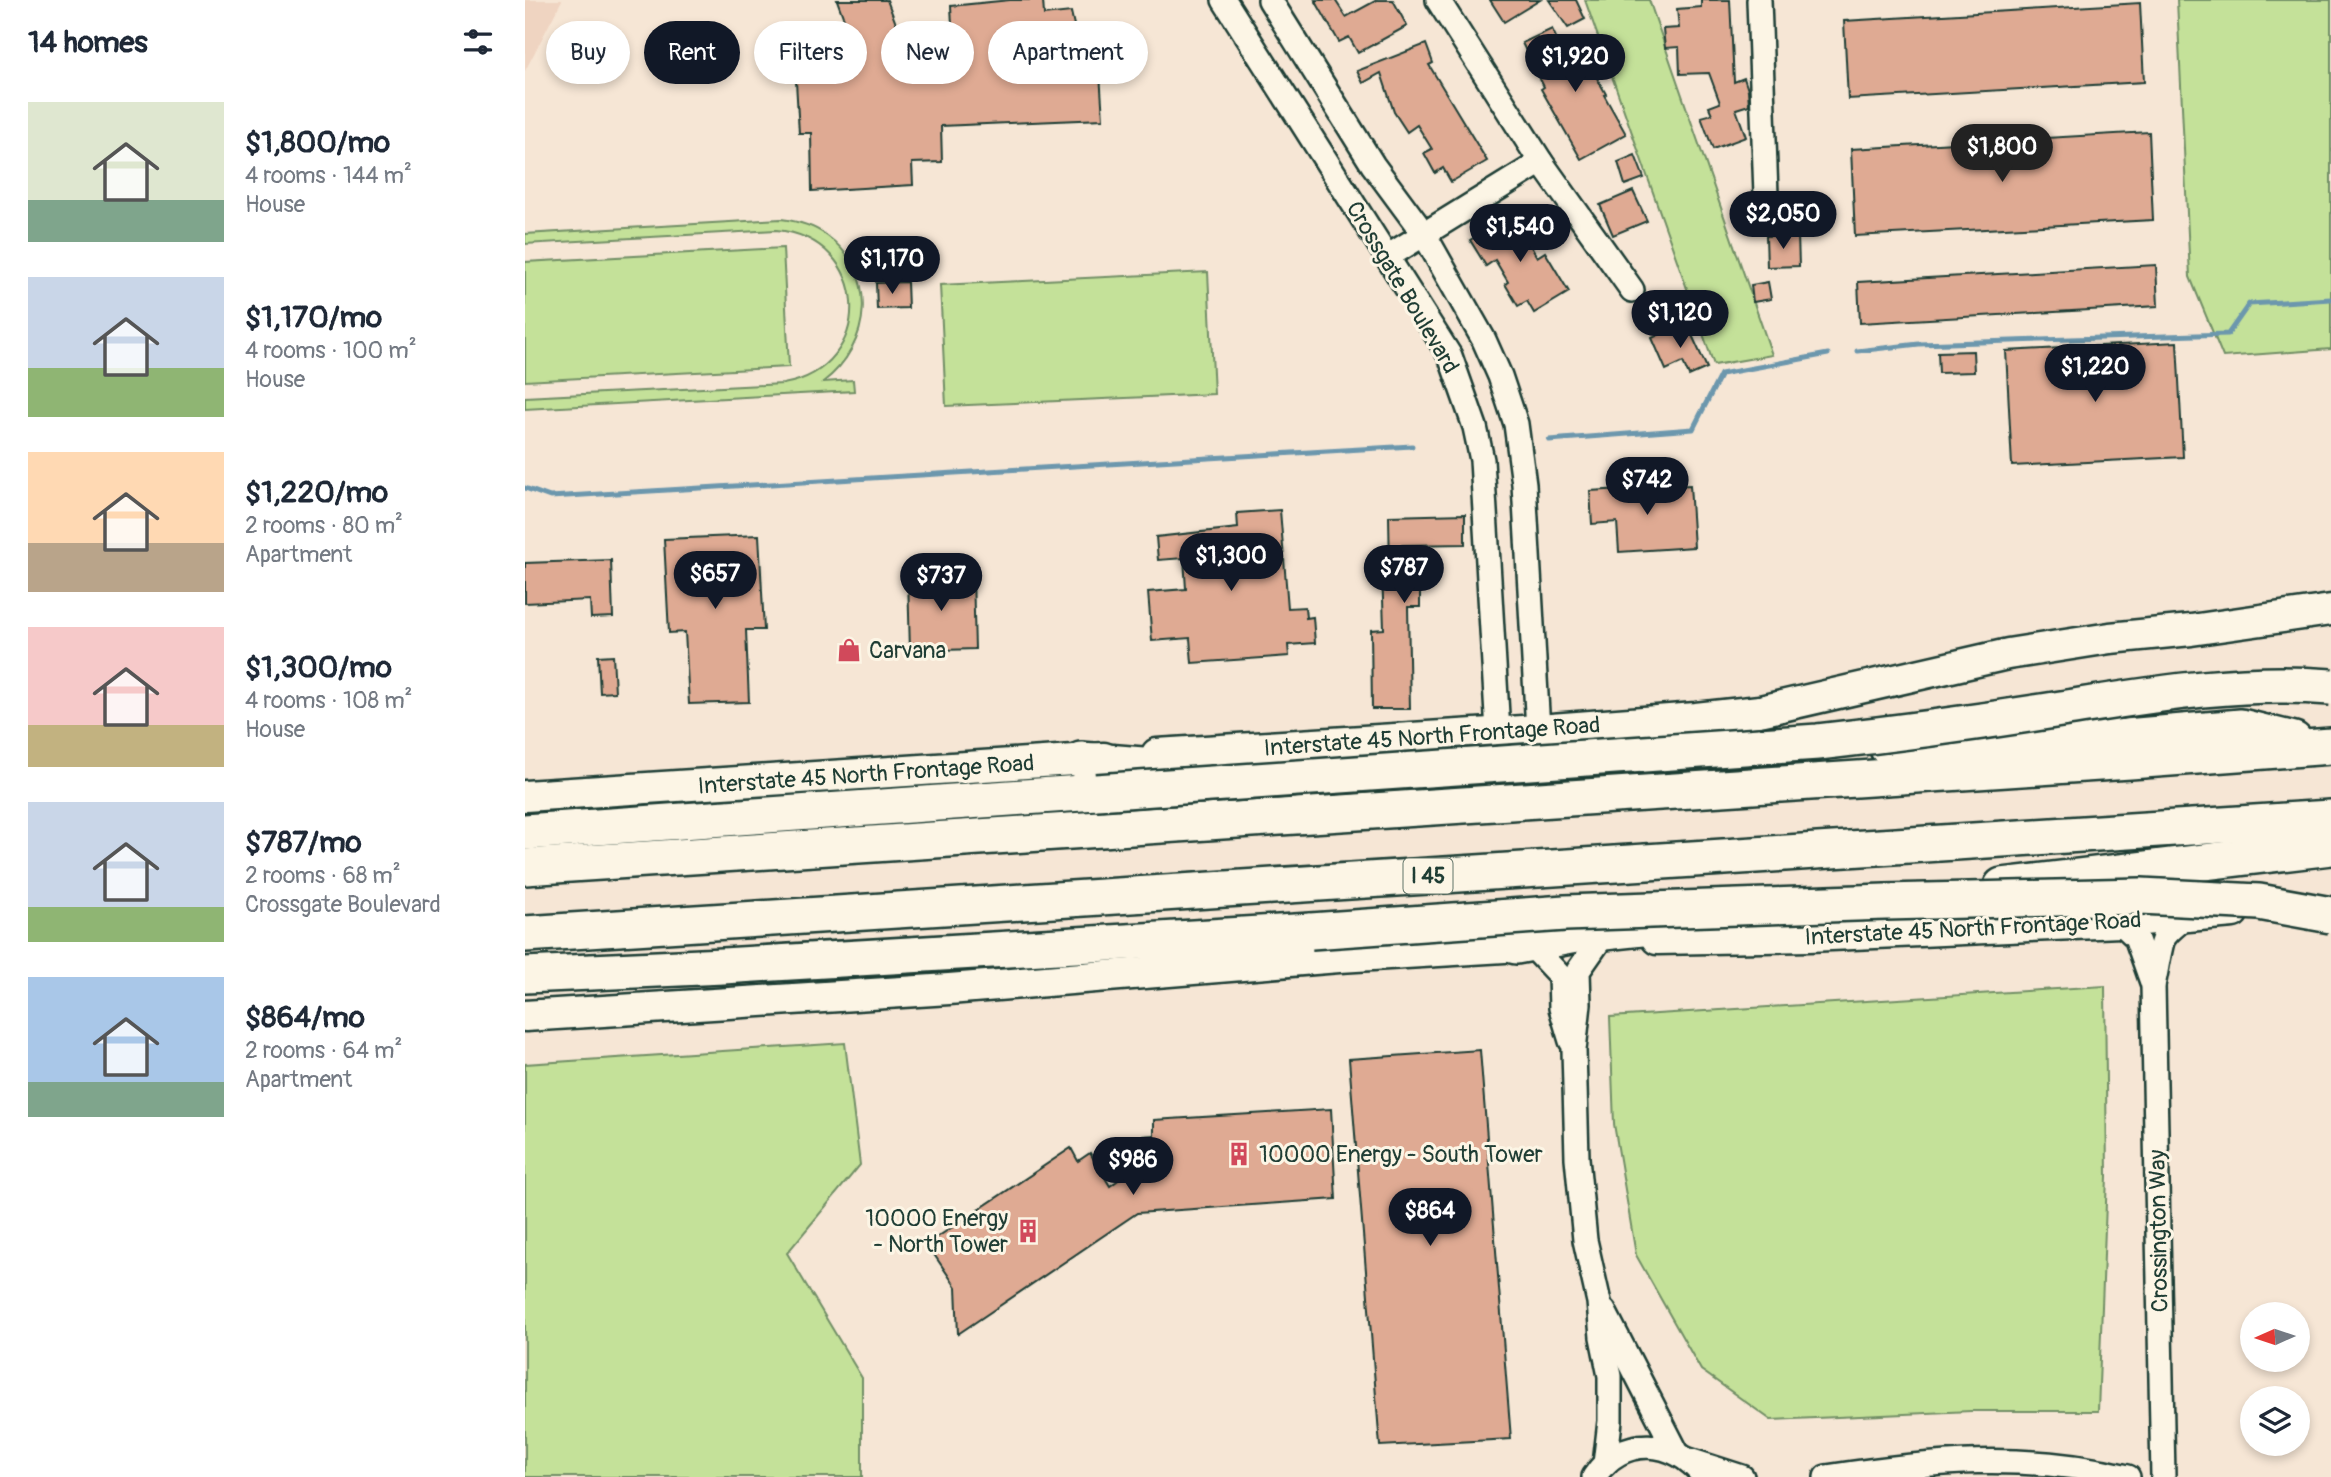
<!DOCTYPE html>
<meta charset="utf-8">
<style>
body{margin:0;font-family:Pangolin,sans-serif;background:#f2f2f3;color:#1f2937;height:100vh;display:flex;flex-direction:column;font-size:26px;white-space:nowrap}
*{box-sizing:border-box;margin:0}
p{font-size:23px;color:#747a83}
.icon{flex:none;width:38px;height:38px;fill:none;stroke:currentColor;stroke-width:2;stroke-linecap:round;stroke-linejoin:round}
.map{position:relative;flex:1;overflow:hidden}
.sheet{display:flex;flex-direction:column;background:#fff;width:525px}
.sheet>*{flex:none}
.hud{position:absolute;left:21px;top:21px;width:665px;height:63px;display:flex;gap:14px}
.needle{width:46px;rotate:267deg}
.fabs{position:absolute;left:1715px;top:1302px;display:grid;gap:14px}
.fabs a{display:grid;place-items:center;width:70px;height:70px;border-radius:50%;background:#fff;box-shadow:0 4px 10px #0003;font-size:35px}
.price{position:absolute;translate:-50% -60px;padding:0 16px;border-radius:24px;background:#111827;color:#fff;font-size:23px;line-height:46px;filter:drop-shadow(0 2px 4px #0008)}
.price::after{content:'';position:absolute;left:50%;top:42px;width:21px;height:16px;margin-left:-10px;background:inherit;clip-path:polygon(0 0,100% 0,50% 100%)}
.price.on{background:#222;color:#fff}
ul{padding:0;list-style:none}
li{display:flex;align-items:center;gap:21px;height:175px;padding:0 28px}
li span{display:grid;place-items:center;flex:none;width:196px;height:140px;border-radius:0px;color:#555}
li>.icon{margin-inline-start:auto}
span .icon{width:84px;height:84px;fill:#fffc;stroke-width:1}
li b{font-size:30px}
h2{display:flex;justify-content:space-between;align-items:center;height:84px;padding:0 28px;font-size:30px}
.pill{padding:0 24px;border-radius:32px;background:#fff;box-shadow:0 4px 10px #0003;font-size:24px;line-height:63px}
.pill.on{background:#111827;color:#fff}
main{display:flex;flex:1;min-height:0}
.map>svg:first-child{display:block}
.built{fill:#efd4c1}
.green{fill:#c4e199;stroke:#728f66;stroke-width:2}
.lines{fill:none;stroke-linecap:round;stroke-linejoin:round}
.stream{stroke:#6c97ad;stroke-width:5}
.building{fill:#dfaa93;stroke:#1f3d34;stroke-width:2}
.minor-casing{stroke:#1f3d34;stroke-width:28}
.major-casing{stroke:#1f3d34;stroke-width:35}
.highway-casing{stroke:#1f3d34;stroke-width:40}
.minor{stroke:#fcf5e5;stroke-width:23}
.major{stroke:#fcf5e5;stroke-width:30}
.highway{stroke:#fcf5e5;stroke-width:35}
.highway-bridge-casing{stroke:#1f3d34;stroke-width:40;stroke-linecap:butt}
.highway-bridge{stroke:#fcf5e5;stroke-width:35}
.labels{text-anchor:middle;stroke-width:6;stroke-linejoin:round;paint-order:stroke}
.shield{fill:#fcf5e5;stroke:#617469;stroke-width:2}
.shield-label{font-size:21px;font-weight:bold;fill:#1f3d34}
.street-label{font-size:23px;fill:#1f3d34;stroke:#fcf5e5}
.poi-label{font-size:23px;fill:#1f3d34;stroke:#fcf5e5;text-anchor:start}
</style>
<main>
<section class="sheet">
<h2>14 homes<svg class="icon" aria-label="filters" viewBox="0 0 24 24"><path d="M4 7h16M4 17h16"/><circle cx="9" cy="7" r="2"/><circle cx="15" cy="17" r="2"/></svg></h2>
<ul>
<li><span style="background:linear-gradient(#dfe7d0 70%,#7fa58c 0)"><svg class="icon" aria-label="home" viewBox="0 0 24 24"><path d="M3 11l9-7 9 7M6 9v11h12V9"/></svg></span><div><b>$1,800/mo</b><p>4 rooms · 144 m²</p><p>House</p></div></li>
<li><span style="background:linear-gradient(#c9d6e8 65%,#8fb573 0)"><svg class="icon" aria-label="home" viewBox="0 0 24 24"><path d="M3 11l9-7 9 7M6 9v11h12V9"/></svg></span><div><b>$1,170/mo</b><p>4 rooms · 100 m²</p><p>House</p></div></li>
<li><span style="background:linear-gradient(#ffd9b3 65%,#b9a48a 0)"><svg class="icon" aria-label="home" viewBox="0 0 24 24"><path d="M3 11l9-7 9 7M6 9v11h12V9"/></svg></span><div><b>$1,220/mo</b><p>2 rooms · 80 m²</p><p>Apartment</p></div></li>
<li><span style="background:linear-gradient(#f6c9c9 70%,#c2b280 0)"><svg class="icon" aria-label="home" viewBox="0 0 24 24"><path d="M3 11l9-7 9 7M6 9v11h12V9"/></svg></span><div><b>$1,300/mo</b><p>4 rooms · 108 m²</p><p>House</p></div></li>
<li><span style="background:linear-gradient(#c9d6e8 75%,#8fb573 0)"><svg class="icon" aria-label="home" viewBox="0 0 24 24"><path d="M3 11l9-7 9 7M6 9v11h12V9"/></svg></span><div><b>$787/mo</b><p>2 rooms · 68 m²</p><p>Crossgate Boulevard</p></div></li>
<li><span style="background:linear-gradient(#a9c7e8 75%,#7fa58c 0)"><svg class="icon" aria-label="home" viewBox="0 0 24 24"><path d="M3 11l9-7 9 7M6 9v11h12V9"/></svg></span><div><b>$864/mo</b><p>2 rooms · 64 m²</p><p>Apartment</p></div></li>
</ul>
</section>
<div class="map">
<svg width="1806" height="1477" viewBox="0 0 1806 1477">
<rect width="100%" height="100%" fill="#f6e6d5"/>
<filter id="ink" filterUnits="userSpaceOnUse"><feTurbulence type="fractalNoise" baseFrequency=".0143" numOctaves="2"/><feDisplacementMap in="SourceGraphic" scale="14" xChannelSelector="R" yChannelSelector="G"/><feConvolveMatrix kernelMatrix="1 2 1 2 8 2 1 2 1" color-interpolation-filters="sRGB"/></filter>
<g filter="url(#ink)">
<path class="built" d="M0,0H37L0,71Z"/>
<g class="green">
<path d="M1060,0H1124L1247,355L1189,365Z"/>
<path d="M1652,0H1806V349L1698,357L1665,277Z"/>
<path d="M256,219C272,221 288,225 301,235C354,273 347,345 298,382L328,380L329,391L0,409V397L258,384C353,367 347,239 251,230L0,244V234Z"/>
<path d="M258,248L264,367L0,381V262Z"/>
<path d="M683,272L689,394L421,406L415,285Z"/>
<path d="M1580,986L1582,1176L1573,1411H1446L1246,1420L1176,1370L1111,1255L1089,1124L1085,1017Z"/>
<path d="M320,1043L335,1165L262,1253L337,1378V1477H0V1064Z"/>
</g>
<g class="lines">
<g class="stream">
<path d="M1332,351L1394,344L1703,334L1724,304L1806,299"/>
<path d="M1024,440L1168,429L1196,374L1303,354"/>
<path d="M0,488L25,497L887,446"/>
</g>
</g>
<g class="building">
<path d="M312,0H362L373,29L427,25L426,6L485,0H518L519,15L546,12L557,60L574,58L578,119L416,126L417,162L387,163L388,185L287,191L286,133H274L269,47L328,44Z"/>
<path d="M790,0H810L821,17L852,0H868L882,26L833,53L824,37L814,42Z"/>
<path d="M965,0H1015L979,22Z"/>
<path d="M1024,0H1051L1060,19L1043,28Z"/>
<path d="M1176,0H1205L1209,82L1219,78L1223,90L1224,105L1211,109L1221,137L1188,149L1176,117L1187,114L1184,107L1195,103L1184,73L1155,74L1154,47L1140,48L1138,29L1154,28L1152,9L1176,7Z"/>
<path d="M1615,3L1619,82L1323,99L1319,21Z"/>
<path d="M1027,29L1042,61L1068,46L1079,65L1068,71L1081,94L1079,95L1101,134L1056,159L1016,89L1019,87L997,43Z"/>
<path d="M901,44L908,63L904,65L962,161L926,182L918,168L910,173L899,153L907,149L892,125L882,132L869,112L856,73L838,83L832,71Z"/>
<path d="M1624,132L1628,220L1330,236L1326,149Z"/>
<path d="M1110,155L1119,178L1100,185L1093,162Z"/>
<path d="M1108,191L1122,221L1088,235L1075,205Z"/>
<path d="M993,212L1002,228L997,231L1012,257L1020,252L1044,292L1009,313L1002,301L993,306L980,284L983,282L970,260L961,266L945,240Z"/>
<path d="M1273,235L1274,266L1242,267L1241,236Z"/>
<path d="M1631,265L1633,306L1335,323L1333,282Z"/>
<path d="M382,282L383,308L352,309L351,283Z"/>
<path d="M1243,282L1246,299L1228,302L1226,285Z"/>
<path d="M1161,322L1182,368L1164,376L1158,362L1141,370L1127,338Z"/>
<path d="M1652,342L1658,457L1487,466L1481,351Z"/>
<path d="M1448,351L1449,372L1414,373L1413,352Z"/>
<path d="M1165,485L1169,547L1094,552L1092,522L1067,524L1065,491Z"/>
<path d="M755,510L763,608L780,607L781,618L788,617L790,643L763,645L764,656L667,663L665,638L627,641L623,592L661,589L659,558L633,560L631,537L713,528L712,513Z"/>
<path d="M940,514V544L877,545L878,588L895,587V607H883L885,709H847L846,630L859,629L857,569H865L864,516Z"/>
<path d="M234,535L239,630H221L224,702L164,704L160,632L144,633L139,539Z"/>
<path d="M86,560L88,617L66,618L65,600L0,603V563Z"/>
<path d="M448,576L450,649L385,651L383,577Z"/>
<path d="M88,655L90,692L75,693L73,656Z"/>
<path d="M955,1050L986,1439L855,1446L824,1059Z"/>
<path d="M806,1109L811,1199L612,1213L433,1334L431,1287L402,1244L546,1148L553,1161L565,1153L585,1186L599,1176L620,1172L618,1136L629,1135V1120Z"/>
</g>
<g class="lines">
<g class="minor-casing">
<g id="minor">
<path d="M699,0L925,356L950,427L957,460L973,732"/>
<path d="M745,0L848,165L899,234L959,340L975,376L991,424L999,484L1013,730"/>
<path d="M913,0L1016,162L1107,290"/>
<path d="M1234,0L1241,195"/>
<path d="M862,257L1016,162"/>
<path d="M1595,922L1611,937L1628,985L1638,1477"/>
<path d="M1074,941L1053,971L1054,1004L1049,1050L1052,1158L1060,1240L1074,1302L1077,1337L1085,1376V1421L1080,1464"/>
<path d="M1007,946L1035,976L1036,1008L1046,1041"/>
<path d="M1628,985C1631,975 1635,942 1640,936C1645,929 1654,923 1660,917"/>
<path d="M1079,1311L1152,1453"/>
<path d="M1164,1460L1217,1477"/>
<path d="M1069,1477C1097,1434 1150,1438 1179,1477"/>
<path d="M1301,1477C1405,1461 1499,1452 1603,1477"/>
</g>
</g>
<g class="major-casing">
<g id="major">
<path d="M632,754L1013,730L1171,718L1235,711L1483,654L1585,638L1666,630L1806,610"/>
<path d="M0,796L579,758"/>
<path d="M1132,939L1284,936L1595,922L1708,912"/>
<path d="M0,1016L424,989L814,957L1012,945"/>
</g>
</g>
<g class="highway-casing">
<g id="highway">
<path d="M1362,747L1601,737L1716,727L1769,740"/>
<path d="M556,760L704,772"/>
<path d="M0,832L571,792"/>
<path d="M0,867L1605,761L1806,746"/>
<path d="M1477,886L1806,847"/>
<path d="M0,934L1806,818"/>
<path d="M991,946L1051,935L1164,923"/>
<path d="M0,975L198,966L786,931"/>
</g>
</g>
<use href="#minor" class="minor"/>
<use href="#major" class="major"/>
<use href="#highway" class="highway"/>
<g class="highway-bridge-casing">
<g id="highway-bridge">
<path d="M571,792L1293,742C1374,733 1455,722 1536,709C1625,695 1715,679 1806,687"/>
<path d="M786,931L1040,913L1360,902L1616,896L1734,902L1806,915"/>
</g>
</g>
<use href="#highway-bridge" class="highway-bridge"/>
</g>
</g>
<defs>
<g id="shop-bare" transform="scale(1.89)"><path d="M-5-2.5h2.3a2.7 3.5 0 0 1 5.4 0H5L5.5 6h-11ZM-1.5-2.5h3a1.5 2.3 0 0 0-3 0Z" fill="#d1495b" stroke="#fcf5e5" stroke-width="2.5" paint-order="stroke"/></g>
<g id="building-bare" transform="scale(1.89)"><path d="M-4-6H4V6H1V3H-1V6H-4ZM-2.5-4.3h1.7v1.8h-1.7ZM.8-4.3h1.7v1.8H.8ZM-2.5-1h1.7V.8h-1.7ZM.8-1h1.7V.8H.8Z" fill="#d1495b" stroke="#fcf5e5" stroke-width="2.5" paint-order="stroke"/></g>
</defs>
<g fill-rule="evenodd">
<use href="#shop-bare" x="324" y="650"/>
<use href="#building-bare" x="714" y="1154"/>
<use href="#building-bare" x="503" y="1231"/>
</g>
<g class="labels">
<rect class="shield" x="878.5" y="858.5" width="49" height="35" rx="5"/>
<g class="shield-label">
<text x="903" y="883">I 45</text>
</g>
<g class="street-label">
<text transform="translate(878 287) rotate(59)" y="8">Crossgate Boulevard</text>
<text transform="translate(907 736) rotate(-4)" y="8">Interstate 45 North Frontage Road</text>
<text transform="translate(341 774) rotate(-4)" y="8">Interstate 45 North Frontage Road</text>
<text transform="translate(1448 928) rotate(-3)" y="8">Interstate 45 North Frontage Road</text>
<text transform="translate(1633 1231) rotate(-91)" y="8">Crossington Way</text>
</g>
<g class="poi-label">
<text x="344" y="658">Carvana</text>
<text x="734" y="1162">10000 Energy - South Tower</text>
<text x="483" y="1226" text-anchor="end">10000 Energy<tspan x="483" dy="26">- North Tower</tspan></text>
</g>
</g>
</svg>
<div class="fabs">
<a><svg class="needle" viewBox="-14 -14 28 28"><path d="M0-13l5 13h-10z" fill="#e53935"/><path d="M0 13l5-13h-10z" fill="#747a83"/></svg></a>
<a><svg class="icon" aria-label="layers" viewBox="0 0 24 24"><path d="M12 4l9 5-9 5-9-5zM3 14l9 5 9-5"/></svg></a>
</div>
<b class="price" style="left:1050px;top:94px">$1,920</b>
<b class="price on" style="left:1477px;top:184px">$1,800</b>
<b class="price" style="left:1258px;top:251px">$2,050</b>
<b class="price" style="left:995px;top:264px">$1,540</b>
<b class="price" style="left:367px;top:296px">$1,170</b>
<b class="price" style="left:1155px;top:350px">$1,120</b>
<b class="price" style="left:1570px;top:404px">$1,220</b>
<b class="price" style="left:1122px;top:517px">$742</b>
<b class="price" style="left:706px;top:593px">$1,300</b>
<b class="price" style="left:879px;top:605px">$787</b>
<b class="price" style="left:190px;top:611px">$657</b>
<b class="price" style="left:416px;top:613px">$737</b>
<b class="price" style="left:608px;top:1197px">$986</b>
<b class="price" style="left:905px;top:1248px">$864</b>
<div class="hud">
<a class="pill">Buy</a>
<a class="pill on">Rent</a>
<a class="pill">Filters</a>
<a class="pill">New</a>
<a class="pill">Apartment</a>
</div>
</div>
</main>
